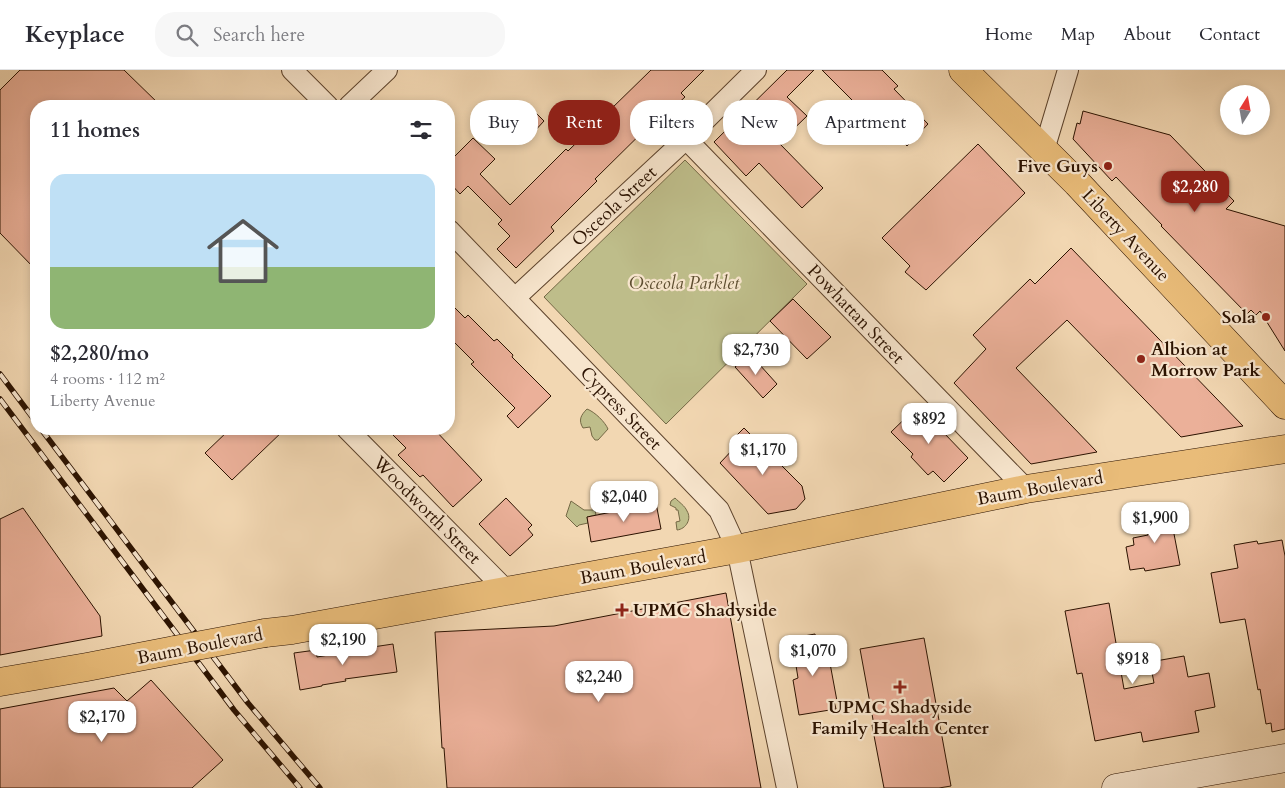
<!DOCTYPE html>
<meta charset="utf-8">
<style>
body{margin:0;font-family:Cardo,serif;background:#f7f7f7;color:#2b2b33;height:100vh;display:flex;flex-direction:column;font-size:19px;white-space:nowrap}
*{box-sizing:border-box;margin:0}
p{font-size:16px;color:#7c7c81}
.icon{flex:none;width:28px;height:28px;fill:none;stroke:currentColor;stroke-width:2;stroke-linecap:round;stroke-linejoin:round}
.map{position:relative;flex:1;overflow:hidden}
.sheet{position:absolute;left:30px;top:30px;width:425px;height:335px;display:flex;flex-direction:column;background:#fff;border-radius:20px;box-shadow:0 2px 8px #0003}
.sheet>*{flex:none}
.banner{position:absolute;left:470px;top:30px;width:475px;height:45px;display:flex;gap:10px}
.needle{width:32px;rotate:11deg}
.tools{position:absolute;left:1220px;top:15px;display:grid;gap:10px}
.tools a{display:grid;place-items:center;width:50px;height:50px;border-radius:50%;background:#fff;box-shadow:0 2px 8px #0003;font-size:25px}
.price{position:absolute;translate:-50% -42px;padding:0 11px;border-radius:10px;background:#fff;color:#222;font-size:16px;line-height:32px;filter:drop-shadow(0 1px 2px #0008)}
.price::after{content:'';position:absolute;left:50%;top:30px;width:15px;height:11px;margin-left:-8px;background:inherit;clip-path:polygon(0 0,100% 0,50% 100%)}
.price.on{background:#8f2418;color:#fff}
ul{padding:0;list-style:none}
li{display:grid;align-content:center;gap:10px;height:265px;padding:0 20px}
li+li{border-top:1px solid #e1e1e2}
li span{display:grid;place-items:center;height:155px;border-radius:15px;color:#555}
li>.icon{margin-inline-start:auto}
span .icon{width:90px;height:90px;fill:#fffc;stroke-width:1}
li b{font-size:21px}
h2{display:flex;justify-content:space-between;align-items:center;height:60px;padding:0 20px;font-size:21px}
.tag{padding:0 18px;border-radius:20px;background:#fff;box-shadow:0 2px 8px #0003;font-size:18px;line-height:45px}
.tag.on{background:#8f2418;color:#fff}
header{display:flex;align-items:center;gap:30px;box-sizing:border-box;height:70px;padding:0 25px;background:#fff;border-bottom:1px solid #e1e1e2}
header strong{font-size:24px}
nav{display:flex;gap:28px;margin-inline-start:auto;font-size:18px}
.search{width:350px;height:45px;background:#f7f7f7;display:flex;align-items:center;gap:12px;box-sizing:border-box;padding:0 18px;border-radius:20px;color:#7c7c81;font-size:19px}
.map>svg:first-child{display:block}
.green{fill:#bebd8a;stroke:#746845}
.building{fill:#ebb099;stroke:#2b1200}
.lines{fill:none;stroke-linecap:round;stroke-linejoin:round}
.minor-casing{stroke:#5d432c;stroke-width:22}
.secondary-casing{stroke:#2b1200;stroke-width:29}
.primary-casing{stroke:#2b1200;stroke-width:29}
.minor{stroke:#f7e5cd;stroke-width:20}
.secondary{stroke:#f7e5cd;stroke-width:28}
.primary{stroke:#e9bc79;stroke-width:28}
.rail-casing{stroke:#2b1200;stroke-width:5.5}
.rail{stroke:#f7e5cd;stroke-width:4;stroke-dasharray:11;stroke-linecap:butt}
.primary-bridge-casing{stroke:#2b1200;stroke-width:29;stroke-linecap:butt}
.primary-bridge{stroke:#e9bc79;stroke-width:28}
.poi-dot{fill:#8f2418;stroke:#f7e5cd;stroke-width:2}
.labels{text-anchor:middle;stroke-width:4.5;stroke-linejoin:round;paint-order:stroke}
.poi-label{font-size:18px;font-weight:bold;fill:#2b1200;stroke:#f7e5cd;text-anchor:end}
.street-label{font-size:18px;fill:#2b1200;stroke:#f7e5cd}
.park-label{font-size:18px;font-style:italic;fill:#5e4e30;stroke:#f7e5cd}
</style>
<header>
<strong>Keyplace</strong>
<div class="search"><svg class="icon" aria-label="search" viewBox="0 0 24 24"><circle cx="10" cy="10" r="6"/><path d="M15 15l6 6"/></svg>Search here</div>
<nav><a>Home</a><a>Map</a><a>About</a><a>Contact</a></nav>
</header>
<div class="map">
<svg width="1285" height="718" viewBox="0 0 1285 718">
<rect width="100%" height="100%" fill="#f2d7b2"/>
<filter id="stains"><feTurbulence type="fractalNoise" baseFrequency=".004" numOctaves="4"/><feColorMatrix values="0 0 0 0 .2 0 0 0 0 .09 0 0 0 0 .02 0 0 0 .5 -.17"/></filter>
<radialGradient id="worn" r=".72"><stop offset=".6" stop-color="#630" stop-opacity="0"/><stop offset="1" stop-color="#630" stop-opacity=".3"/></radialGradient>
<g class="green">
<path d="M685,90L807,214L666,354L544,227Z"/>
<path d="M587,339C595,342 605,352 608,359L598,370H595L592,366L590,357L583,358C578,350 581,345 587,339Z"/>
<path d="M675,428C679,432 685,436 687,441C692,449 686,459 677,460L676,452L680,451L678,440H676V438L670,435L671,431Z"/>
<path d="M571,431L584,440H595L596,445L587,447L588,453L579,455L577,457L566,446Z"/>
</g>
<g class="building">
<path d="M20,0H124L161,36H36V200L0,163V20Z"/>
<path d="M651,0H704L681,23L685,27L673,38L670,35L595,109L597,111L551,157L554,161L516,198L497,179L510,166L498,154L502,150L468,116L460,124L449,112V92L473,68L495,89L480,104L510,135L566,79L568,81Z"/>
<path d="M787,0H814L787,27L807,46L779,73L823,118L802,138L759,93L746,106L714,72Z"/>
<path d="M822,0H882L898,16L894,19L928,54L907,76L882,51L874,58L853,37L856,34Z"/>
<path d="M527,34L544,51L532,64L514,46Z"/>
<path d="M1083,41L1170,65L1234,131L1226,139L1285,156V281L1260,241L1256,245L1251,240L1247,244L1161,156L1162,155L1116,107L1112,111L1073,69L1077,53L1080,54Z"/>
<path d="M978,74L1025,123L926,220L905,202L910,196L882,168Z"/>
<path d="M1071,178L1243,356L1181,367L1067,250L1016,298L1097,382L1031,394L954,313L986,279L973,265L1030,209L1035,214Z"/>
<path d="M793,229L831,267L807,289L770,251Z"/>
<path d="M449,232L465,248L468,245L494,271L497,269L513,285L512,287L551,326L518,358L507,346L515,338L471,294L474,292L449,267Z"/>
<path d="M750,284L777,314L763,328L735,297Z"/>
<path d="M918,336L968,388L944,412L933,401L928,405L911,387L913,384L891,362Z"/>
<path d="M744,358L802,416L805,429L796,439L768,444L720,393L736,376L731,371Z"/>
<path d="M230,359H285L232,410L205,383Z"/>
<path d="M387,359H434L482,410L453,437L423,405L420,407L398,385L406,378Z"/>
<path d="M506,428L532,455L528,459L533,465L510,486L479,454Z"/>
<path d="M656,433L661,459L591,472L587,447Z"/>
<path d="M23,438L100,546L102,566L0,585V449Z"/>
<path d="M1169,438L1180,495L1145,501L1144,498L1130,500L1126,477L1134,475L1133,468L1148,465L1144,443Z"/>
<path d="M1282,470L1285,486V659L1272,662L1271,653L1266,654L1260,619L1258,620L1245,549L1220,553L1211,503L1238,498L1234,475L1257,471L1258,474Z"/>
<path d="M726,523L761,718H447L444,678H442L435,562L554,556Z"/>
<path d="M1109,533L1124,619L1154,613L1150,592L1184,586L1188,607L1209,603L1215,637L1195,641L1199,662L1143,672L1141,662L1095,671L1082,603L1077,604L1065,541Z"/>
<path d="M815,564L817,573H819L821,585L825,584L826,588H829L837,631H834L836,639L799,645L793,610L798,608L793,577H794L793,568Z"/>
<path d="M924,568L951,716L939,718H884L872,655H874L860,579Z"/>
<path d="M393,574L397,602L345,609L346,611L322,615V616L300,620L294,583L316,580L317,587L346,582V581Z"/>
<path d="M151,610L223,690L192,718H0V639L114,618L127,631Z"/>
</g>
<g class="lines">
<g class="minor-casing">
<g id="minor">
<path d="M292,0L328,36"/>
<path d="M349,36L387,0"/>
<path d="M686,69L1026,419"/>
<path d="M1044,80L1068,0"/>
<path d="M449,160L719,440L737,479L787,718"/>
<path d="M515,228L686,69L756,0"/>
<path d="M347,359L507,521"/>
</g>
</g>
<g class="secondary-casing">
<path id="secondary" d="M1116,718L1285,688"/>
</g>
<g class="primary-casing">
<g id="primary">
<path d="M963,0L1077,113L1285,335"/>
<path d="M265,563L292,560L737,479L1026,419L1285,379"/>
<path d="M0,612L87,597L175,580"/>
</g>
</g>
<use href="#minor" class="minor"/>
<use href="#secondary" class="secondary"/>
<use href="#primary" class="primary"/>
<g class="rail-casing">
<g id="rail">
<path d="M0,304L36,352"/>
<path d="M0,329L234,640L300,718"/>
<path d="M41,359L248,633L320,718"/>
</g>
</g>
<use href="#rail" class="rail"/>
<g class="primary-bridge-casing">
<path id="primary-bridge" d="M175,580L265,563"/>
</g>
<use href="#primary-bridge" class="primary-bridge"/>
</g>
<g class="poi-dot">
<circle cx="1108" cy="96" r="5"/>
<circle cx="1266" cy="247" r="5"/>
<circle cx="1141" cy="289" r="5"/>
<path d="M619.5 532.5h5v5h5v5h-5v5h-5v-5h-5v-5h5z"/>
<path d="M897.5 609.5h5v5h5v5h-5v5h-5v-5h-5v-5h5z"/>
</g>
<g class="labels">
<g class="poi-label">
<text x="1098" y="102">Five Guys</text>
<text x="1256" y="253">Sola</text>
<text x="1151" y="285" text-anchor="start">Albion at<tspan x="1151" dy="21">Morrow Park</tspan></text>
<text x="633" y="546" text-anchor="start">UPMC Shadyside</text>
<text x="900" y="643" text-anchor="middle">UPMC Shadyside<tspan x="900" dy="21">Family Health Center</tspan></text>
</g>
<g class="street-label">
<text transform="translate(614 136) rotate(-43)" y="6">Osceola Street</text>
<text transform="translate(1126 165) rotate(47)" y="6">Liberty Avenue</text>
<text transform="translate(856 244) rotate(46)" y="6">Powhattan Street</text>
<text transform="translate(621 338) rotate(46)" y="6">Cypress Street</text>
<text transform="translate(1040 418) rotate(-10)" y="6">Baum Boulevard</text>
<text transform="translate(427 440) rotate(45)" y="6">Woodworth Street</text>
<text transform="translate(643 497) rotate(-10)" y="6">Baum Boulevard</text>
<text transform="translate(200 576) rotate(-11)" y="6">Baum Boulevard</text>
</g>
<g class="park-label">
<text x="684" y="219">Osceola Parklet</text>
</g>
</g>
<rect width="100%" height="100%" filter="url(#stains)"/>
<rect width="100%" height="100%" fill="url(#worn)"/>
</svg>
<div class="tools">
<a><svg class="needle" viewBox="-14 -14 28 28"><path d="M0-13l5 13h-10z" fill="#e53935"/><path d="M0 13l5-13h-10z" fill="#7c7c81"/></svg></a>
</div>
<b class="price on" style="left:1195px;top:143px">$2,280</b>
<b class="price" style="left:756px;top:306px">$2,730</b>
<b class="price" style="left:929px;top:375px">$892</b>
<b class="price" style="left:763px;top:406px">$1,170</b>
<b class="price" style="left:624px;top:453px">$2,040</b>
<b class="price" style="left:1155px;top:474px">$1,900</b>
<b class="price" style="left:343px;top:596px">$2,190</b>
<b class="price" style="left:813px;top:607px">$1,070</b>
<b class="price" style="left:1133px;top:615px">$918</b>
<b class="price" style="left:599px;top:633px">$2,240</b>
<b class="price" style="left:102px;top:673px">$2,170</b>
<div class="banner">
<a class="tag">Buy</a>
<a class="tag on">Rent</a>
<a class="tag">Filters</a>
<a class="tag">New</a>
<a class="tag">Apartment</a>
</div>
<section class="sheet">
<h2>11 homes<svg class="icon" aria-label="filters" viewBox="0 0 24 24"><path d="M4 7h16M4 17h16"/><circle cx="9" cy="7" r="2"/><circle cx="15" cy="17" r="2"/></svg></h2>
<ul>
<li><span style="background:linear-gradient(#bfe0f5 60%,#8fb573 0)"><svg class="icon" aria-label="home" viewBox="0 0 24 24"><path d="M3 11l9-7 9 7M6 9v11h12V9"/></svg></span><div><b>$2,280/mo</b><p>4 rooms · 112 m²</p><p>Liberty Avenue</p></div></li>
</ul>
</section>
</div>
